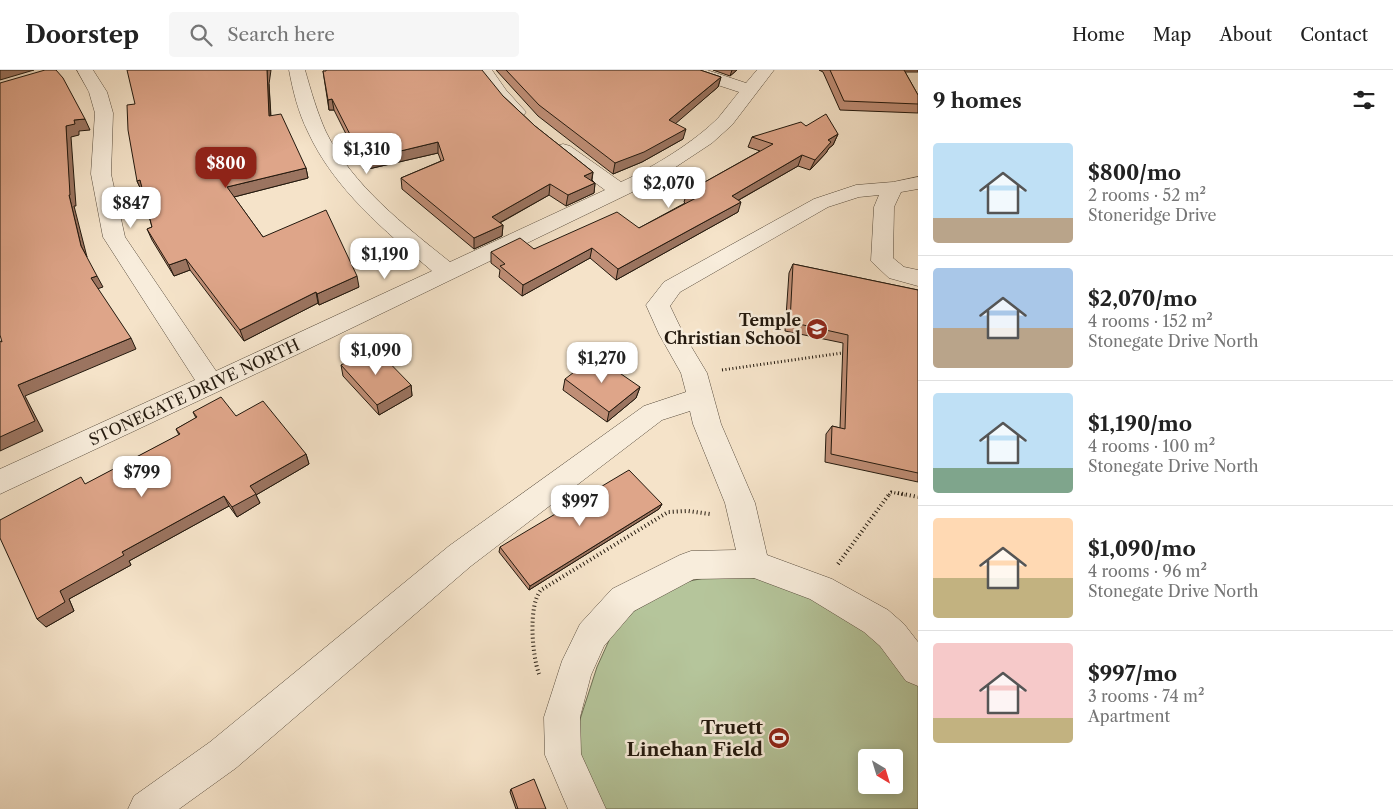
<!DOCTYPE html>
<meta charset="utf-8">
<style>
body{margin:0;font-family:"Libre Caslon Text",serif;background:#f6f6f6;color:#222;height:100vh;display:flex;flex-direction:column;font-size:19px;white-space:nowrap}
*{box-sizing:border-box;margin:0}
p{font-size:16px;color:#767676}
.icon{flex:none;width:28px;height:28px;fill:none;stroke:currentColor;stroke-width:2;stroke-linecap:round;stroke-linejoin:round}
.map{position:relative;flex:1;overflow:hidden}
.sheet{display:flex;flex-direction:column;background:#fff;width:475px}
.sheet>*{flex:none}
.needle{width:32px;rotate:142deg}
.buttons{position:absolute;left:858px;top:679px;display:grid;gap:10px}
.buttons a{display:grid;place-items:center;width:45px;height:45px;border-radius:5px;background:#fff;box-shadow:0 2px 12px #0003;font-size:25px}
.price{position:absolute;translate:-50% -42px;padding:0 11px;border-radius:10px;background:#fff;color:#222;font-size:16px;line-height:32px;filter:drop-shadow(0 1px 2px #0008)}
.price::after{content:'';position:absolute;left:50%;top:30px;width:15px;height:11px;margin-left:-8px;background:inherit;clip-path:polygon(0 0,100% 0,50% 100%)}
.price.active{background:#8f2418;color:#fff}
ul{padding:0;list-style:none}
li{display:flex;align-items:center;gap:15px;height:125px;padding:0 15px}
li+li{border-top:1px solid #e0e0e0}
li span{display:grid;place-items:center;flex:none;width:140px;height:100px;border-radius:5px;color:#555}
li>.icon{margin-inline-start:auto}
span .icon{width:60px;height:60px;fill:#fffc;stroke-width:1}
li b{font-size:21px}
h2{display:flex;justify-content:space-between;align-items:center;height:60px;padding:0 15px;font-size:21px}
header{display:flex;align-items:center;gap:30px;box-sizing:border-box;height:70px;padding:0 25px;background:#fff;border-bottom:1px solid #e0e0e0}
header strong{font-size:24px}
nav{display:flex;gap:28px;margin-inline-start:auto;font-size:18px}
.search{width:350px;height:45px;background:#f6f6f6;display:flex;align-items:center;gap:12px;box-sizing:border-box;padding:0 18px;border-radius:5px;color:#767676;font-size:19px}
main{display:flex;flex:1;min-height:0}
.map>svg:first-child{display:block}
.green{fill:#b5c59b;stroke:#6c6f54;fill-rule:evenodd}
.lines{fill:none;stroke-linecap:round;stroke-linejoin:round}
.minor-casing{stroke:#584c3d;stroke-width:1}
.path-far1{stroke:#23190e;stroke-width:3;stroke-dasharray:1 2.5;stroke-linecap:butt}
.path{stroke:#23190e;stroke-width:4;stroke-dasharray:1 3;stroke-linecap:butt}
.minor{fill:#f8eddc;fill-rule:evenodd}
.wall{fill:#bf8e76;stroke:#23190e}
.shaded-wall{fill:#9b7460;stroke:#23190e}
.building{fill:#dea589;stroke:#23190e}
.labels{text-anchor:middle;stroke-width:5;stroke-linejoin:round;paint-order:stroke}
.poi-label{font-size:16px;font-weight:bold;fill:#23190e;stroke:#f8eddc;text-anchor:end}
.street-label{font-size:16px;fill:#23190e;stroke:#f8eddc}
.near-poi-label{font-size:19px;font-weight:bold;fill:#23190e;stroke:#f8eddc;text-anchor:end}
</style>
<header>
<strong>Doorstep</strong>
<div class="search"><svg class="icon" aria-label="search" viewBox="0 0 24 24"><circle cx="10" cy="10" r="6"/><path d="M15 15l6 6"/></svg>Search here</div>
<nav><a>Home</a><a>Map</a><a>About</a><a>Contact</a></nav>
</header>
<main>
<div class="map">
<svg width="918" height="739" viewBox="0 0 918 739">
<rect width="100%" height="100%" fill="#f5e3c9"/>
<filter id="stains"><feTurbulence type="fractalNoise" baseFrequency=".004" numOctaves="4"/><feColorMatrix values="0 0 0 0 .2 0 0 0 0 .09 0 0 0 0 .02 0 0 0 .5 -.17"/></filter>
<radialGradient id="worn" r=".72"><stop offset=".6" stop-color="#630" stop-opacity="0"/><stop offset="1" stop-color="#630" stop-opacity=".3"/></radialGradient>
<path class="green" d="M737,506L763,509L850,544L918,611V739H598L573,671L597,597L611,566L634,541L685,512L709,507ZM866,688H894V715H866Z"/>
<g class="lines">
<g class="minor-casing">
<g id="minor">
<path d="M77,0H93L107,22L113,43L111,104L125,167L216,301L432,201C385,161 334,119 308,62C298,42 293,21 289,0H305C311,21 317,42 326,62C353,116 404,155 450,192L605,120L556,84L553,80L556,76L563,74L570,76L621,112C652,98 696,71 719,47C726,39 732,30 739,22L684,4L682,0H707L746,13L757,0H774L732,55L712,73L653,112L298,284L0,424V399L195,310L103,167L91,104L95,43L89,22Z"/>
<path d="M476,0H492L506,20L526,42L523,46C519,47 515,48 511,46C499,40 483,12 476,0Z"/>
<path d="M918,107V119L901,122L894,137L893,188L904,197L918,200V216L889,208L871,191L874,137L879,125L859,127L828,137L680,222L670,236L683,263L707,303L721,354L755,433L767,485L832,509L888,540L904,554L918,572V616L906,611L880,576L864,562L810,529L754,508L694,509L634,541L604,576L591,605L580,647L581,684L606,739H568L545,685L544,647L562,591L580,554L612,519L680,485L691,481L736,480L725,433L693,354L690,341L662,350L471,496L236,698L179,739H128L134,726L210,672L449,476L644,336L686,322L681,303L659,264L646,235L664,212L814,129L856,115L893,112Z"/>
</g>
</g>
<g class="path-far1">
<path d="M722,300L842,283L847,284"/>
<path d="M889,425L891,422L905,425"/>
</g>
<g class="path">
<path d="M898,423L918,427"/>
<path d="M838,494L890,423"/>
<path d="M539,604C532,585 528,535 541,520L668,442L688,441L710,444"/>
</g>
<use href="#minor" class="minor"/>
</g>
<g class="wall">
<path d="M496,0H700L721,7L718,17L675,53L683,69L642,92L613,104L538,46Z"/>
<path d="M713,0H737L730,6Z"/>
<path d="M819,0H918V2H905L918,25V43L840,40L823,2Z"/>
<path d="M323,1L503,26L535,56L593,102L592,110L595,113L594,123L566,136L549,125L500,153L503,155L502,166L474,179L402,119L401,108L441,91L438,83L364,100L334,40H329Z"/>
<path d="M269,14L271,46L306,98L308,108L234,127L263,167L359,217L319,235L318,233L244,271L190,200L174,206L152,170L147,159L152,157L142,121V122L137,111Z"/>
<path d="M806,56L838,64L833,75L829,78L826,83L810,100L798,96L739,130L738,142L616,210L590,188L522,226L499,207L500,200L491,193V182L534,179L639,158L685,133L684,132L687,122L760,81L748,77L752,67Z"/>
<path d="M793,194L918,220V412L825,392L826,364L832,356L840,358L843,273L785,261L789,203Z"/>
<path d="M341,295L411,315L412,326L379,345L343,306Z"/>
<path d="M565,309L640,317L636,328L607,352L563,320Z"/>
<path d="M193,342L236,346L306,384L309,394L256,425L260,433L237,447L229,436L129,491L131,495L69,529L74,541L46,557L86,414L179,365L176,359L196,348Z"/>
<path d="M662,434L659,439L529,520L499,482L500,477Z"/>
<path d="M511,719L546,739H516L510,722Z"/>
</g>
<g class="shaded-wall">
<path d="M0,0H34L0,10Z"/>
<path d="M267,0H271L269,14L271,57L269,46Z"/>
<path d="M732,0H737L730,6Z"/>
<path d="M721,7L718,17L667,61L669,50Z"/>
<path d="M332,29L334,40H329L328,30Z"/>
<path d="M85,49L90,60L79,61V65L71,67L76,136H74L87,187L81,176L69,125L66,56L74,50Z"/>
<path d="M686,59L683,69L642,92L613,104L615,93Z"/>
<path d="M838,64L833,75L829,78L826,83L810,100L815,90L828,70Z"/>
<path d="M438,72V83L364,100L363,90Z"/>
<path d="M802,85L798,96L728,136L732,126Z"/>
<path d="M306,98L308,108L230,128L227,117Z"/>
<path d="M593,102L591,113L584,106Z"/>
<path d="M140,110L144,121L142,122L137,111Z"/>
<path d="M595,113L594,123L566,136L568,125Z"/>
<path d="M550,114L549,125L492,157V147Z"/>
<path d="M741,132L738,142L616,210L618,199Z"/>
<path d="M503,155L502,166L474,179V168Z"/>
<path d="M592,178L590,188L522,226L523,215Z"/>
<path d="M186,189L190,200L174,206L169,195Z"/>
<path d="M97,206L103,217L97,219L91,208Z"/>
<path d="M357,206L359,217L319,235L317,224Z"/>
<path d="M316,222L318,233L244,271L240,260Z"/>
<path d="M131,268L136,279L25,326L43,361L0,381V367L18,315Z"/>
<path d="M411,315L412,326L379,345L377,335Z"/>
<path d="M640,317L636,328L607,352L609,342Z"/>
<path d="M306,384L309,394L256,425L260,433L237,447L232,437L250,416Z"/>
<path d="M224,426L229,436L129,491L131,495L69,529L74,541L46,557L37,549L60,521L122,482Z"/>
<path d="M662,434L659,439L529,520L530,516Z"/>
</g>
<g class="building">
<path d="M45,0H56L63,8L85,49L74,50L75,54L66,56L70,125H69L81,176L97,206L91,208L131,268L18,315L35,351L0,367V271L2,272L0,265V13Z"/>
<path d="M127,0H267L269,46L281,44L306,98L227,117L263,167L326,140L357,206L317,224L316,222L240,260L186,189L169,195L147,159L152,157L140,110L137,111L128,60L127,35L135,34Z"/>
<path d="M326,0H482L503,26L535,56L593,102L584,106L595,113L568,125L550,114L492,147L503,155L474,168L401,108L444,90L438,72L363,90L332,29L328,30L323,1H326Z"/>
<path d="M506,0H700L721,7L669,50L686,59L644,82L615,93L539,35Z"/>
<path d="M830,0H904L918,25V34L844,31Z"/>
<path d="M826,44L838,64L828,70L831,72L815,90L802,85L732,126L741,132L618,199L592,178L523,215L500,196L505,194L491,182L520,168L534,179L617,142L639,158L696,128L687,122L773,74L752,67L801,52L806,56Z"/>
<path d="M793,194L918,220V403L831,384L832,356L845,359L848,265L790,252Z"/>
<path d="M375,278L411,315L377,335L341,295Z"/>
<path d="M595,286L640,317L609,342L565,309Z"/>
<path d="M221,327L236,346L263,331L306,384L250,416L256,424L232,437L224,426L122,482L124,485L60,521L65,532L37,549L0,468V450L81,407L85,414L180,364L176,359L197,347L193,342Z"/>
<path d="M629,400L662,434L530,516L500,477Z"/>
<path d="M534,709L546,739H518L511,719Z"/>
</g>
<defs>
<g id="school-disc" transform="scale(1.125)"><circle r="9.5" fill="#8f2418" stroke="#f8eddc"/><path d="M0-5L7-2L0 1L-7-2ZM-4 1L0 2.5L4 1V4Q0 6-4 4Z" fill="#fff"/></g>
<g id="stadium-disc" transform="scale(1.125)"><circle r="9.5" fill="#8f2418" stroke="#f8eddc"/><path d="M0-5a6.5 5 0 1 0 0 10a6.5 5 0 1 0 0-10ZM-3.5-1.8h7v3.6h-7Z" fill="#fff"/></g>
</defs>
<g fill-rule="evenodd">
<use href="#school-disc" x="817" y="259"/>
<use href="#stadium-disc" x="779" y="668"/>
</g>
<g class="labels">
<g class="poi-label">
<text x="801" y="256">Temple<tspan x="801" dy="18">Christian School</tspan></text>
</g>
<g class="street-label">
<text transform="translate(194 322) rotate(-25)" y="6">STONEGATE DRIVE NORTH</text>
</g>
<g class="near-poi-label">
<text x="763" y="664">Truett<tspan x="763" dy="22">Linehan Field</tspan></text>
</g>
</g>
<rect width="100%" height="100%" filter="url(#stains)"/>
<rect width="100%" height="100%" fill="url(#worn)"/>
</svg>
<div class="buttons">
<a><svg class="needle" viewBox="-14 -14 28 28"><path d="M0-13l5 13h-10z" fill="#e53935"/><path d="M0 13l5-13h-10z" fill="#767676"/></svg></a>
</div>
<b class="price" style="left:367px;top:105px">$1,310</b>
<b class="price active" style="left:226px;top:119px">$800</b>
<b class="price" style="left:669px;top:139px">$2,070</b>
<b class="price" style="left:131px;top:159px">$847</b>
<b class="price" style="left:385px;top:210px">$1,190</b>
<b class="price" style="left:376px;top:306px">$1,090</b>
<b class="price" style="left:602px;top:314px">$1,270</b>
<b class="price" style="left:142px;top:428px">$799</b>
<b class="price" style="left:580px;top:457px">$997</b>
</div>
<section class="sheet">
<h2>9 homes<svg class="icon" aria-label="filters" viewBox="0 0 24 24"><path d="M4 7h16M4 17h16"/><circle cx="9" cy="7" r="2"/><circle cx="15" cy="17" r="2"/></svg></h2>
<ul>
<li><span style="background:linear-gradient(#bfe0f5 75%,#b9a48a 0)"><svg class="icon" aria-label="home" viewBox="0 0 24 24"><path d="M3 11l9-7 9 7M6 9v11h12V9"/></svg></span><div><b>$800/mo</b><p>2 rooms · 52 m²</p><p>Stoneridge Drive</p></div></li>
<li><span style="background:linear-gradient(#a9c7e8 60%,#b9a48a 0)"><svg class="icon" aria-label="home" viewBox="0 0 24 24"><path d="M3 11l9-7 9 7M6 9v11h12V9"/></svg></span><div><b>$2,070/mo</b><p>4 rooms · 152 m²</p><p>Stonegate Drive North</p></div></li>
<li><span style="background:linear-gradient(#bfe0f5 75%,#7fa58c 0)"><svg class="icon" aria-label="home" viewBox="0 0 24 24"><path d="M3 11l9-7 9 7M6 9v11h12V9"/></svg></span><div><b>$1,190/mo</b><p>4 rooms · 100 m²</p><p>Stonegate Drive North</p></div></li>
<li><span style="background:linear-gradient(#ffd9b3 60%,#c2b280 0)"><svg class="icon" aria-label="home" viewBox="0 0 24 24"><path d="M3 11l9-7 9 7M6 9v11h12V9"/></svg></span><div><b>$1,090/mo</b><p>4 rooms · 96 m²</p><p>Stonegate Drive North</p></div></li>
<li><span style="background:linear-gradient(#f6c9c9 75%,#c2b280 0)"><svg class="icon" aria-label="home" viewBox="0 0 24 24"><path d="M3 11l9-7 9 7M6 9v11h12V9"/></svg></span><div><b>$997/mo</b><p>3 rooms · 74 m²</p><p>Apartment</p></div></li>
</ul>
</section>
</main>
